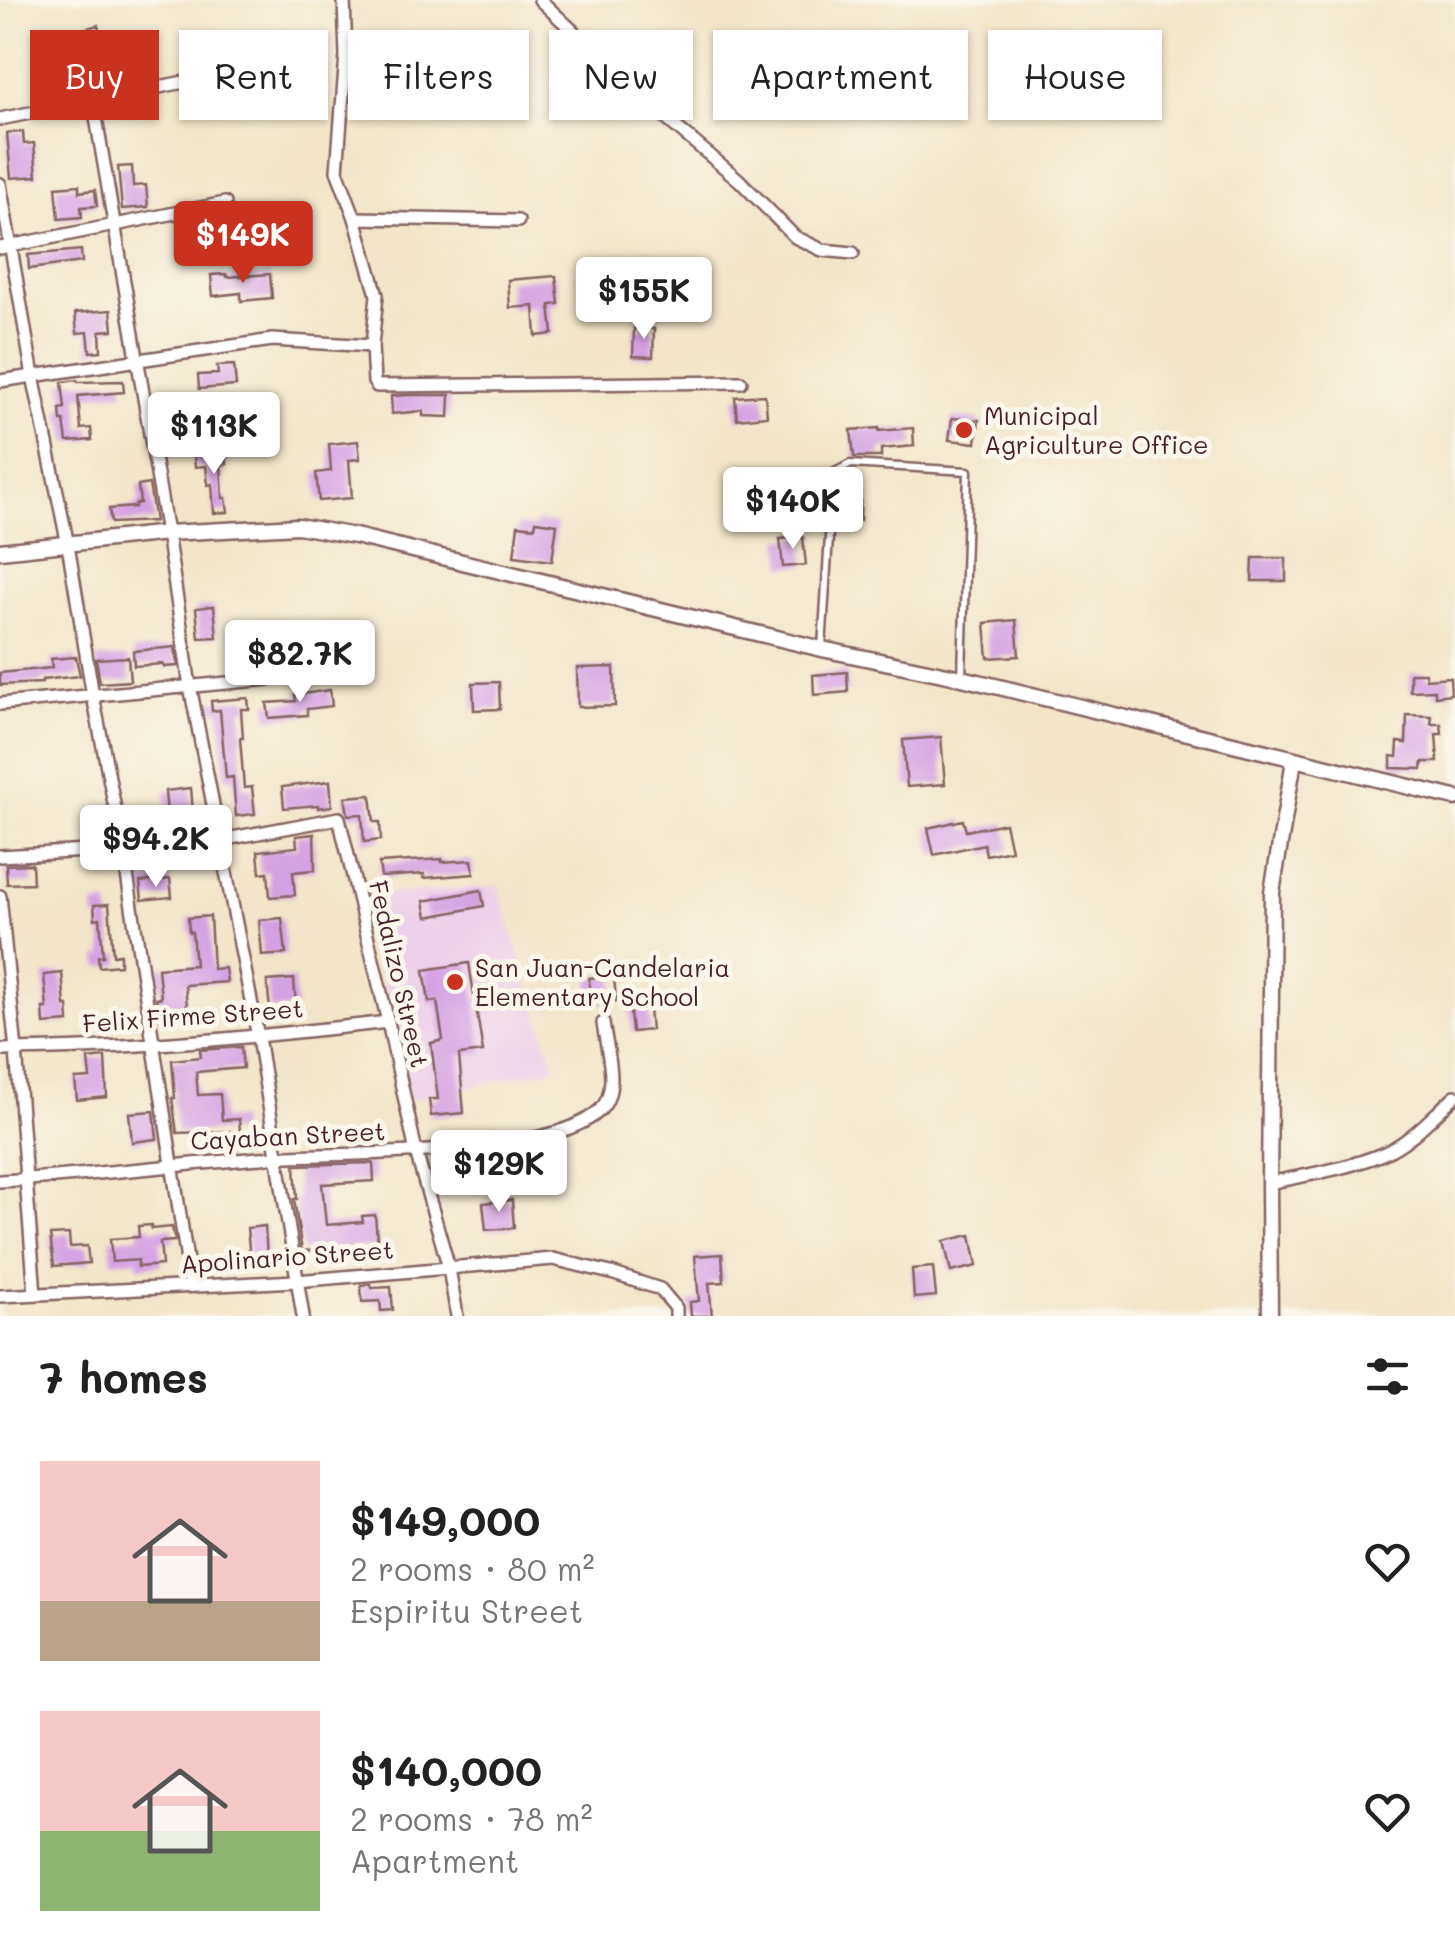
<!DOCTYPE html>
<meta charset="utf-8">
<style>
body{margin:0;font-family:Mali,sans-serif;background:#f2f2f2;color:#222;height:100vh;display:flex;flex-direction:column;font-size:38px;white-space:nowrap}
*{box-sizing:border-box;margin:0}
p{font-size:32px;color:#767676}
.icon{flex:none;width:55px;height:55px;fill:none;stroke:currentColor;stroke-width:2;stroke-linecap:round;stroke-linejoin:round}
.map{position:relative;height:1316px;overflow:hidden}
.panel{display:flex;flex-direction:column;background:#fff;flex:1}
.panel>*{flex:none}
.guide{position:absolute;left:30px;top:30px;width:1395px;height:90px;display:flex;gap:20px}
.price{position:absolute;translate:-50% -85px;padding:0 22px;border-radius:10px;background:#fff;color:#222;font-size:32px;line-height:65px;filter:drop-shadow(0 2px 5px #0008)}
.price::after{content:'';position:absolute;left:50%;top:60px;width:30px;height:22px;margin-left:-15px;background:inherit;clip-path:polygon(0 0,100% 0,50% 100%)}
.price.selected{background:#c8321e;color:#fff}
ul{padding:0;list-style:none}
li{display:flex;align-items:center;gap:30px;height:250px;padding:0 40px}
li span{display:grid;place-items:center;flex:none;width:280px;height:200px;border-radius:0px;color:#555}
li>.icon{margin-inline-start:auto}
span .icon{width:120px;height:120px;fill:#fffc;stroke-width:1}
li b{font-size:42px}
h2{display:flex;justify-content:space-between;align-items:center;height:120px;padding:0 40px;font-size:42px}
.tag{padding:0 35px;border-radius:0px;background:#fff;box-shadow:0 2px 8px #0004;font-size:35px;line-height:90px}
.tag.selected{background:#c8321e;color:#fff}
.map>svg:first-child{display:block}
.built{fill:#edd0e9}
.building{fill:#d4a1e3}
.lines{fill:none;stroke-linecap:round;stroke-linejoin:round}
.service-casing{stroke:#856462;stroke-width:11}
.minor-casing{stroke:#856462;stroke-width:16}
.tertiary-casing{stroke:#856462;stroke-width:19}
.service{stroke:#fff;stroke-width:6}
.minor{stroke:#fff;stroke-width:11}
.tertiary{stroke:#fff;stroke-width:14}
.poi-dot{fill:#c8321e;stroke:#fbf7ec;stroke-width:4}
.labels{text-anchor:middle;stroke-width:10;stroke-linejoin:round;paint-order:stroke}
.poi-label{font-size:25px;fill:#4a1f2b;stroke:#fbf7ec;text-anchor:start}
.street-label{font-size:25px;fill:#4a1f2b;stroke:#fbf7ec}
</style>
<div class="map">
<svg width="1455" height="1316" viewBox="0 0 1455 1316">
<rect width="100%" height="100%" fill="#fbf7ec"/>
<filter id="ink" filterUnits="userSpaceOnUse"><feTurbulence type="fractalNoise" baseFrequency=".01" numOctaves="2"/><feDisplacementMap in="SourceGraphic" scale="20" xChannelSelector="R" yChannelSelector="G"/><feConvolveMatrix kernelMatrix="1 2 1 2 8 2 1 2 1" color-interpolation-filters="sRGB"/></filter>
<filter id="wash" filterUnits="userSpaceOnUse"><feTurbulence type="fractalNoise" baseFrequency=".0048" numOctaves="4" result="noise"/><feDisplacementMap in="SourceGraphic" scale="40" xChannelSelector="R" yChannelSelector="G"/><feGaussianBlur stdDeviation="2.25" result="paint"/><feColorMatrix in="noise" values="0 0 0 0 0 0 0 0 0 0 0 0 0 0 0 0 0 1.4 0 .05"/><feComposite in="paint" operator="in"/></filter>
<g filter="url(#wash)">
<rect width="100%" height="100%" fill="#f2e5c9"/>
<path class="built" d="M498,886L555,1068L410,1100L363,896Z"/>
<g id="blocks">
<g class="building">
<path d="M98,25L108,73L89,78L81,38H85L84,29Z"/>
<path d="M23,132L24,144L34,143L37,176L11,178L7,133Z"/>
<path d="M132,166L133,186L146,185L148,207L122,209L118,167Z"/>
<path d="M79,185V192L95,190L97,206L81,207L82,217L59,219L56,187Z"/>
<path d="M81,250L82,262L29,269L28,255Z"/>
<path d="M226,274L227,277L270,274L272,298L241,301V293L213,296L211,275Z"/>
<path d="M556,276L559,304L550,305L553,334L536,336L534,306L510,308L508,280Z"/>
<path d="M644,276L646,296L620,298L618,278Z"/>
<path d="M111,310L113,330L100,331L101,351L90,352L88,332L77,333L75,313Z"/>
<path d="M634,328L654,329L653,357L633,356Z"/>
<path d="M234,365L236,386L199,389L198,375L218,374L217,366Z"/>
<path d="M77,380L78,382L123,381L124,392L78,396L81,429L91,428L92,440L67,442L64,421H61L60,409L65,408L62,382Z"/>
<path d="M408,395H450L449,417L423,416V411L392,414L391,396Z"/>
<path d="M765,395L767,416L737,419L735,397Z"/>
<path d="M189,397L191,417H197L199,430L172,432L170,410L161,411L160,399Z"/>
<path d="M952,418L979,420L976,443L949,440Z"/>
<path d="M879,428V431L913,428L914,446L881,449V457H854L851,430Z"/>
<path d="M358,441L360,459L349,460L352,498L319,501L316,473L331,471L329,444Z"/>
<path d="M226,452L227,464L221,465L223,498H226L228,512L214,513L212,484L208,485L206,466L195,467L194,455Z"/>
<path d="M843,478L861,479L860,520L841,519Z"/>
<path d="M149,484L155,521L111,523L109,509L135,507V504L140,503L138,486Z"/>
<path d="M536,521L557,524L552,561L514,556L518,525L535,527Z"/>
<path d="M803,537L806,565L783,567L780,539Z"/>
<path d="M1253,558H1286V581H1252Z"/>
<path d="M214,606L217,637L199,638L196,608Z"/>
<path d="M1016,620L1019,656L988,658L985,623Z"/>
<path d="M175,647L178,666L164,667L163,664L134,666L133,651Z"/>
<path d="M76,657L80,676L42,680V683L0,685V673L52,668L51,659Z"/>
<path d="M128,657L130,681L100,683L96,659Z"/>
<path d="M614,667L615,706L578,707L577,668Z"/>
<path d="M847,672L848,692L814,695L813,675Z"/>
<path d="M1410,673H1425L1426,679L1450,677L1451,694L1435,696V690L1410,691Z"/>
<path d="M499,682L500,709L474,710L473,683Z"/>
<path d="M330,690L332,706L307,709V715L269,718L267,703L296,701L295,695Z"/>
<path d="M248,698L249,709H241L243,738H240L244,788L252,787L255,814L236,816L233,777L226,778L220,710L212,711L211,701Z"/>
<path d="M1407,715L1432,716L1431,724H1441L1442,734H1436L1438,762H1423L1422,769L1391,768V756L1397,757L1398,742L1406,743Z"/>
<path d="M941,737L945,784L907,787L903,740Z"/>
<path d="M330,781L332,806L318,808V805L284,808L282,787Z"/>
<path d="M191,788L193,812L167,814L165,791Z"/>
<path d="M371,795L374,822H380L381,840L364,842L362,814L348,815L345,797Z"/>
<path d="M963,820L966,831L1005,823L1011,850L986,855L984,844L934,855L928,828Z"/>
<path d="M314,834L315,870L293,872L295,895L270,897L268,872L260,873L258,851L297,847L296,836Z"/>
<path d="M442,859V862L472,860L474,874L424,878V874L381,877L379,863Z"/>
<path d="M32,864L33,883L7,884L6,865Z"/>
<path d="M170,879L172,897L142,900L140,882Z"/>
<path d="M481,890L484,906L427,917L424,901Z"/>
<path d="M109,904L113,955L120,954V965L99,967L98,956H103L100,918L95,919L94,905Z"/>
<path d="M210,916L213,969L225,968L227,982L185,985L188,1016L159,1018L156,998H161L158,968L195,965L192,932H189L188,918Z"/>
<path d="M282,918L286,954L262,956L259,920Z"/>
<path d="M469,963L483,1052L459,1055L464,1113L431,1116L429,1099H438L431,1043L443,1040L437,1001L429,1002L424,970Z"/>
<path d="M62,973L65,1006H68L69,1022L44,1024L43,1008H47L44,975Z"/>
<path d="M614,976L616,1001L591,1003L589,978Z"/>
<path d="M294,979L296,1008L270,1010L267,981Z"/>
<path d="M648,999L651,1030L632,1032L629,1001Z"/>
<path d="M241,1047L243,1068L196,1072L198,1095L220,1094L222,1120L239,1119L240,1131L177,1133L172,1098H175L172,1060L201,1057L200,1050Z"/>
<path d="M105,1057L107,1097L77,1100L75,1079L90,1078L88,1059Z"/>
<path d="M154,1111L157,1139L132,1142L129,1113Z"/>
<path d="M373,1163L374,1181L322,1184L326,1225L363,1222L362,1216L375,1215L378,1248L365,1249V1247L302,1251L294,1199H297L295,1165Z"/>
<path d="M512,1200L514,1228L486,1230L483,1203Z"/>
<path d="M151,1225V1229L172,1227L175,1241L160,1242L162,1265L138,1267V1260L112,1262L110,1239L139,1237L138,1226Z"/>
<path d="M265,1226L267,1257L250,1258L247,1228Z"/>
<path d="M69,1234L70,1247L87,1246L89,1263L54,1266L50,1235Z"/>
<path d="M971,1235L977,1266L951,1272L944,1241Z"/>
<path d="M722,1254L724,1282L709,1283L712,1316H691L690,1302L699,1301L695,1256Z"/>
<path d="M933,1267L936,1296L914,1298L912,1269Z"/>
<path d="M371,1284L372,1288L391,1287L393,1310L381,1311L380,1301L362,1302L361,1285Z"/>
</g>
</g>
</g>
<g filter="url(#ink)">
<use href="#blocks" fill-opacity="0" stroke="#856462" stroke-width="2.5"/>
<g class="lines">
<g class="service-casing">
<path id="service" d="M822,648L833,473L850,464L968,471L962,676"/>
</g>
<g class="minor-casing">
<g id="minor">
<path d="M344,0L346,55L337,171L355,218L377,295L372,346L374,382L377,386L741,382"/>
<path d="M540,0L669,121L739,180L795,237L822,250L853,253"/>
<path d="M93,100L167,533L190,686L258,1037L303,1316"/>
<path d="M0,119L199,79"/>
<path d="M0,184L33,376L68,545L93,696L123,849L191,1286"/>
<path d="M355,218L518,221"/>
<path d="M0,248L225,203"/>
<path d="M0,381L272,340L372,346"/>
<path d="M0,704L269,679"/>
<path d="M0,856L123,849L221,840L339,818L388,1022L416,1152L449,1268L457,1316"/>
<path d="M0,896L16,1050L35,1294"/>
<path d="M0,1050C130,1049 259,1037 388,1022"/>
<path d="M0,1181C91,1175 182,1164 273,1157C344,1152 551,1159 600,1110C621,1089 606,1049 603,1023"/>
<path d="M1269,1183C1306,1175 1346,1169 1382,1154C1409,1143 1433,1116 1455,1096"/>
<path d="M0,1296L296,1281L553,1259L611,1273L660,1289L676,1308V1316"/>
</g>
</g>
<g class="tertiary-casing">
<g id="tertiary">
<path d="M0,551L167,533L298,526L355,536L822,649L962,678L1455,798"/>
<path d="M1270,1316L1269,1183L1272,892L1294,760"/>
</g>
</g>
<use href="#service" class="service"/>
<use href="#minor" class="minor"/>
<use href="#tertiary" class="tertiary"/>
</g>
</g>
<g class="poi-dot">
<circle cx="964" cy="430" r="10"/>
<circle cx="455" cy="982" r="10"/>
</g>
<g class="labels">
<g class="poi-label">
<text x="984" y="425">Municipal<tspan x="984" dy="29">Agriculture Office</tspan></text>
<text x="475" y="977">San Juan-Candelaria<tspan x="475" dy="29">Elementary School</tspan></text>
</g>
<g class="street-label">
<text transform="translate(399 974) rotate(77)" y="9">Fedalizo Street</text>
<text transform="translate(193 1016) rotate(-4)" y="9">Felix Firme Street</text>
<text transform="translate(288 1136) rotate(-3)" y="9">Cayaban Street</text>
<text transform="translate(287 1257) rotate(-4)" y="9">Apolinario Street</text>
</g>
</g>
</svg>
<b class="price selected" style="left:243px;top:286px">$149K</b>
<b class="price" style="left:644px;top:342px">$155K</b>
<b class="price" style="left:214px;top:477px">$113K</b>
<b class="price" style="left:793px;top:552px">$140K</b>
<b class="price" style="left:300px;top:705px">$82.7K</b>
<b class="price" style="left:156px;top:890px">$94.2K</b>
<b class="price" style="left:499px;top:1215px">$129K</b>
<div class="guide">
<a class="tag selected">Buy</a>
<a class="tag">Rent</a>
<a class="tag">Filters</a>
<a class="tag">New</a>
<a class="tag">Apartment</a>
<a class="tag">House</a>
</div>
</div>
<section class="panel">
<h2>7 homes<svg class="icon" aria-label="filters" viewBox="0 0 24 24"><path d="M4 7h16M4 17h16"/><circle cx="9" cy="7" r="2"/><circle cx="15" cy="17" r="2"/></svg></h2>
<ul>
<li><span style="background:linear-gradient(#f6c9c9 70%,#b9a48a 0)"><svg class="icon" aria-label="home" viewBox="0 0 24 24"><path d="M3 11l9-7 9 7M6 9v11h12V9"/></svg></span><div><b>$149,000</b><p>2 rooms · 80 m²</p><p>Espiritu Street</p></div><svg class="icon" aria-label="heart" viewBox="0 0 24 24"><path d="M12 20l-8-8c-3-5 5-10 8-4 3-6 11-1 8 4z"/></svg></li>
<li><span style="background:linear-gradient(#f6c9c9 60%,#8fb573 0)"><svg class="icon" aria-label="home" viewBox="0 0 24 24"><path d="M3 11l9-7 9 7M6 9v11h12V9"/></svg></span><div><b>$140,000</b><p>2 rooms · 78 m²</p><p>Apartment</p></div><svg class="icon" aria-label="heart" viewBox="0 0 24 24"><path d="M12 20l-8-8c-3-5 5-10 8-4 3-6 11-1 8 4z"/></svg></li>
</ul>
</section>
